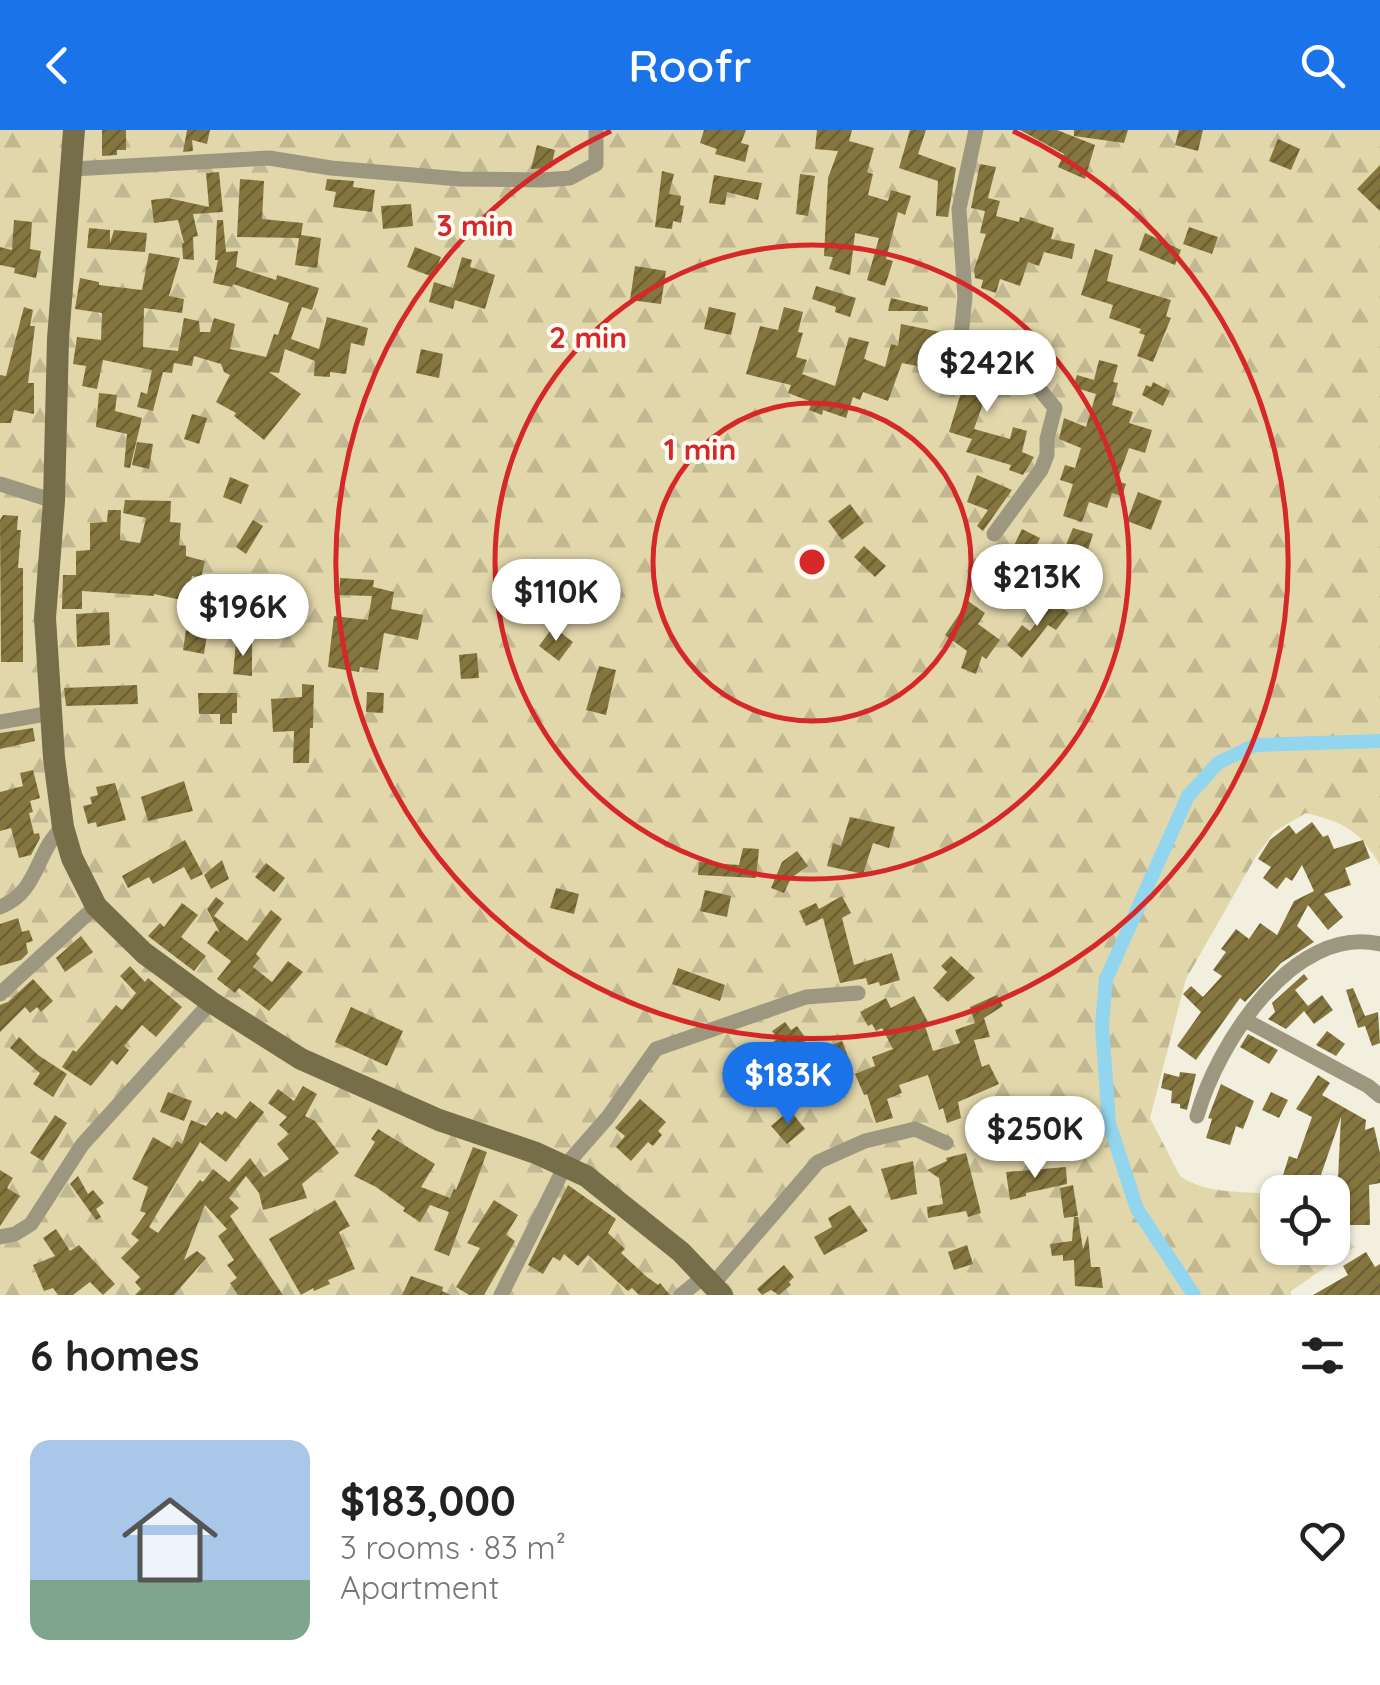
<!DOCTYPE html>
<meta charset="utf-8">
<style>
body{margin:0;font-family:Quicksand,sans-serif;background:#f6f6f6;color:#222;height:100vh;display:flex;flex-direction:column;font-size:38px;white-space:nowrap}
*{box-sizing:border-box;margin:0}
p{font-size:32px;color:#767676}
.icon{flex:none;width:55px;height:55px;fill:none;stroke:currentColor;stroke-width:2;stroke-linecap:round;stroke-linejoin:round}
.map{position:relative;height:1165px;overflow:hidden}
.side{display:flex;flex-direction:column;background:#fff;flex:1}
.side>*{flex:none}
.tools{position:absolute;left:1260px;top:1045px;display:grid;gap:20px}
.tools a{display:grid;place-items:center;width:90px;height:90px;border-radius:20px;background:#fff;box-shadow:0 2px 8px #0004;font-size:50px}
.price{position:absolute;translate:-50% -85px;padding:0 22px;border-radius:35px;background:#fff;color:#222;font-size:32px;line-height:65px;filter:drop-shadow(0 2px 5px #0008)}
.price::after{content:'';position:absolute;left:50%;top:60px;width:30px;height:22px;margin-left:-15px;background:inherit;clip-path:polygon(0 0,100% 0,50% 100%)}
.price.on{background:#1a73e8;color:#fff}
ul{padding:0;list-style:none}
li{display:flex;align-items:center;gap:30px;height:250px;padding:0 30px}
li span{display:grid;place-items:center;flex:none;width:280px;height:200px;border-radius:20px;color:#555}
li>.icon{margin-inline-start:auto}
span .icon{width:120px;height:120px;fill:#fffc;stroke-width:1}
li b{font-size:42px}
h2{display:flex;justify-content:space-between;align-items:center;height:120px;padding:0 30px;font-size:42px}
header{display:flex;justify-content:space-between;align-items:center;height:130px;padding:0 30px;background:#1a73e8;color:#fff;font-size:45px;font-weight:600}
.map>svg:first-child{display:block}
.forest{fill:url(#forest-firs)}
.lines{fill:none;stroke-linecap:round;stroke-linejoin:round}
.canal{stroke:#91d5ee;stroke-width:14}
.building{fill:url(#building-hatch)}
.street{stroke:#9d977f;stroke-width:15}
.secondary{stroke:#766d49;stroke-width:22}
.ring{fill:none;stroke:#d62828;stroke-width:5}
.centre{fill:#d62828;stroke:#fffdf3;stroke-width:5}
.ring-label{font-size:30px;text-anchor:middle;font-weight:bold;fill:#d62828;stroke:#fffdf3;stroke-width:8;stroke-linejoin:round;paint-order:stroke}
</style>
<header><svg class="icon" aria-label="back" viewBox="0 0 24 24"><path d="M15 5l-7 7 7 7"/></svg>Roofr<svg class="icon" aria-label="search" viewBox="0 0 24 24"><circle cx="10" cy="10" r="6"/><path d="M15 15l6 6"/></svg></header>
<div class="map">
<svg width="1380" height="1165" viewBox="0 0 1380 1165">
<defs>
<pattern id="forest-firs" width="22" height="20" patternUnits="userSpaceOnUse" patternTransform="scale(2.5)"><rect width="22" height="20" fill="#e2d7ab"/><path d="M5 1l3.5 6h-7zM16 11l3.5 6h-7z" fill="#c1b892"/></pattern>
<pattern id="building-hatch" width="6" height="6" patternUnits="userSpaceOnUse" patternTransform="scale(2.5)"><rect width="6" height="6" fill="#84763e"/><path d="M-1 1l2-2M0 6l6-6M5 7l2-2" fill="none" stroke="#6b6033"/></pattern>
</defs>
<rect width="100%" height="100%" fill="#f3efdf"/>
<path class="forest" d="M0,0H1380V735C1358,699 1345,693 1306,683L1274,702L1255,728L1186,849L1150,988L1180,1046C1206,1065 1246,1061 1277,1064L1278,1118H1332L1333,1099L1355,1117L1291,1161V1165H0Z"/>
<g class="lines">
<path class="canal" d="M1194,1165L1137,1079L1109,993L1102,896L1106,849L1188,666L1218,633L1255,615L1380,611"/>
</g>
<g class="building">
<path d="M102,0H126V20H117V25L102,26Z"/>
<path d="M187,0H210L207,14L192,10L193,21L183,22Z"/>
<path d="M704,0H746L741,13L749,15L745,32L715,24L717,19L700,13Z"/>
<path d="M817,0H852L849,11L874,18L867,42L873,44L868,65L888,71L891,60L911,66L905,85L898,82L886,129L893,131L885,156L867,150L879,108L855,103L850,145L829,139L833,127L824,126L828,48L838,21L815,19Z"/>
<path d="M910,0H926L918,24L956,38L948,87L936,86L938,51L899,38Z"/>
<path d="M1020,0H1057L1095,15L1085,49L1058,37L1064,24Z"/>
<path d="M1074,0H1128L1124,13L1074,6Z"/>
<path d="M1179,0H1203L1198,21L1175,15Z"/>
<path d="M1278,9L1300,19L1291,40L1269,31Z"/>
<path d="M537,15L555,20L551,38L531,39Z"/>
<path d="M980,34L996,37L988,68L1000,71L996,86L1019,92L1020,87L1054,98L1051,109L1075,114L1072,129L1044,122L1039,136L1028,132L1020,156L1000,149L996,163L981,158L983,150L975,148L974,140L986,104L980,103L985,81L971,78Z"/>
<path d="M1380,35V81L1357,59Z"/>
<path d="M662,41L674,44L669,64L681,66L680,75L684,76L681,93L673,91L672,99L655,97Z"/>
<path d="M219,42L223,82L193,84L198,106L193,107L194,130L183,129L182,113H184L178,90L154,93L151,70L168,68L209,77L206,43Z"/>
<path d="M800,44L815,46L808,86L796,84Z"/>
<path d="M714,45L762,53L758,70L727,62L725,75L709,73Z"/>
<path d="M240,49L264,51L262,89L303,93L301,105L321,108L317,138L295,135L299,108L237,107Z"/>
<path d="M327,49L354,51L353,57L375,60L372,82L333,77L336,62L325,60Z"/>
<path d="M411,74L413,96L383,99L381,76Z"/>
<path d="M14,90L32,92L30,119L41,121L36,148L14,143L15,138L0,135V117L12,120Z"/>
<path d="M217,90H223L226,122L238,121L236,137L276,150L277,145L319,158L312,180L302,177L291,209L319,219L327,187L368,198L364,216L351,213L346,244L330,242V247L314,246L315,231L285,219L279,243L269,242L301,264L264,310L234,286L236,283L216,272L230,245L224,242L221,234L194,226L192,236L174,233L172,243L163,242L153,281L137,277L141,262L147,264L152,240L103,230L97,259L82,256L86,236L73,234L77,207L101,210L102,183L75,179L80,148L99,152V155L142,160L149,123L180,128L169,166L184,169L182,183L144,178L143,217L178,221L184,188L199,191L200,202H210L214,188L235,194L230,219L266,227L274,204L278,205L289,173L233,154L232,157L213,153L218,130H215Z"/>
<path d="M1189,97L1218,107L1212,124L1183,114Z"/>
<path d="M89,98L110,100V113L114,100L147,103L145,122L87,118Z"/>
<path d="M1145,103L1181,120L1175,135L1139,120Z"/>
<path d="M415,117L441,127L433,147L407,137Z"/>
<path d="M1095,119L1113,125L1107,151L1171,170L1166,186L1171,188L1153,232L1137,226L1145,205L1139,203L1141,199L1109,188L1113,175L1081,165Z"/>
<path d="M462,127L472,130L470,137L495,145L485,179L455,170L453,179L429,172L434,152L453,158Z"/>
<path d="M635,136L666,141L661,174L630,170Z"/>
<path d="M816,156L856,168L850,187L835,182L836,177L812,169Z"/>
<path d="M891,168L928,177V181H888Z"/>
<path d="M24,177L33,180L30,196H35L28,253H34V284L14,280L11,293H0V245L6,246Z"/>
<path d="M709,177L736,183L731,205L704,199Z"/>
<path d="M784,177L803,182L798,202L803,203L796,227L807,230L802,244L835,256L849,207L869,212L864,229L885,237L891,214L898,216L901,194L950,204L951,226L947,242L902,233L888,271L863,262L860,270L853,267L846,288L823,280L822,285L809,280L812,272L788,263L791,255L746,244L760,196L778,200Z"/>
<path d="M421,219L443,224L439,248L416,243Z"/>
<path d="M974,220L997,225L1001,234L1013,244L1010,252L992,248L974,299L1010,309L1013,297L1027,301L1022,322L1034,327L1023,345L1009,340L1011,335L966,322L972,309L949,302Z"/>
<path d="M1099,230L1118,235L1113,252L1118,253L1112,275L1133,282L1129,293L1152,300L1145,323L1129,318L1117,351L1126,354L1122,366L1112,363L1107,378L1089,372L1082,392L1063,386L1073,354L1060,350L1065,335L1075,338L1081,318L1059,309L1064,288L1086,297L1096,264L1073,257L1077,245L1094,250Z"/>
<path d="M1153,252L1170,261L1163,276L1142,265L1146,255L1151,257Z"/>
<path d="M99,263L117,265L115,281L142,288L130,338L124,337L127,304L96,297Z"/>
<path d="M192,284L207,288L199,314L184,309Z"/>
<path d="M137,312L153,314L149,339L132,335Z"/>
<path d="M977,345L1012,360L983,401L977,396L988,380L967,372Z"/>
<path d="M230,347L249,355L241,374L223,367Z"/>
<path d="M1138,362L1162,371L1151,400L1127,391Z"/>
<path d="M125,370L171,371L170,392L181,393L179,415L186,416V426L205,431L201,448L192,446L186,471L154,464V466L82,461V479H62L63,445H76V421L90,420V393L107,392L108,380H121L120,410L140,413L146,388L123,383Z"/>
<path d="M850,374L864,393L842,410L828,391Z"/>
<path d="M3,385L18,386L17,400H21L18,438H23V532H1L0,390Z"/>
<path d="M253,390L263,396L246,424L236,417Z"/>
<path d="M1073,398L1093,404L1086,426L1081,424L1070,457L1051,451Z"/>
<path d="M1022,399L1040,408L1029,431L1011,422Z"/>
<path d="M864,416L886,436L875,447L854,427Z"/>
<path d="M340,448L374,450L373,457L394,462L391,479L423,485L418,510L384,503L378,540L360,537L359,542L328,537L334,486L368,490L372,466L339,465Z"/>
<path d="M226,462L242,464L239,486L222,484Z"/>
<path d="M968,471L985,483L978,494L1000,510L986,529L982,526L976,544L961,538L967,521L945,505Z"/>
<path d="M1053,471L1069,483L1056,500L1048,495L1022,528L1007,515L1022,495L1030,501Z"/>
<path d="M109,482L110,515L77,517L76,484Z"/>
<path d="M553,497L573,512L559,531L539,516Z"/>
<path d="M186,500L207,504L204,524L183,520Z"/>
<path d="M236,512L252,513V546L233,544Z"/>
<path d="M477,523L479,548L461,549L459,525Z"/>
<path d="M599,536L616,540L606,585L586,580Z"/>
<path d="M302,554L314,555L313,598H310L309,633H293L294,601L273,602L271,569L302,567Z"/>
<path d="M137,555L138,574L66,576L64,558Z"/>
<path d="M367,562L384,563L383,583L366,582Z"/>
<path d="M198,563H237V583H232V594H220V584H199Z"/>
<path d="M33,598L35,611L0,619V603Z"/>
<path d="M33,640L40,668L30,671L33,682L29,683L34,704L39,703L40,708L31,725L19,728L11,698L0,701V662L23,656L20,643Z"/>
<path d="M184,651L193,681L148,691L141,667Z"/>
<path d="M115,653L126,690L97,697L96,692L88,694L83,676L92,674L90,667L98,665L96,657Z"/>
<path d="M850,687L895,697L889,718L873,713L863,744L827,736L833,713L841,716Z"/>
<path d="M1312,692L1323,707L1328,705L1334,719L1363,710L1370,728L1345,738L1351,755L1324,764L1343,787L1328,800L1308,775L1297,796L1314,812L1281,833L1245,872L1240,868L1196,930L1177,916L1201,882L1183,864L1191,856L1203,867L1222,846L1213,840L1226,822L1221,819L1236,799L1249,809L1260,793L1277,805L1294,771L1314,761L1302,735L1292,751L1286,747L1277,759L1263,748L1271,737L1258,729L1270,710L1289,695L1296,704Z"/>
<path d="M185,710L203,744L191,750L184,737L153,754L149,747L128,758L122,746Z"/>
<path d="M743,718L759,719L756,748L698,745L699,732L739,735Z"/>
<path d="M797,721L808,736L791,748L784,763L771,758L782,732Z"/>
<path d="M222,730L229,749L211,759L204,745Z"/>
<path d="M266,733L285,748L274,762L255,747Z"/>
<path d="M556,758L579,764L574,784L550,778Z"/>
<path d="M705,760L731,766L727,787L700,781Z"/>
<path d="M842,766L851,783L842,788L854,835L892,823L900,850L880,856L879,852L868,855L866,848L840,853L823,788L806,796L799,781L816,773L819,779Z"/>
<path d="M216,767L224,773L214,786L247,811L271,780L282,789L256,824L260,828L253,837L272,852L288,831L303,842L269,881L239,858L235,863L217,849L231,831L207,813L216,800L220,803L207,779Z"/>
<path d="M182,773L198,785L181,807L206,826L194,841L148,806L160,793L164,797Z"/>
<path d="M18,788L22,802L29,800L33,811L26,813L28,823L21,830L0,836V794Z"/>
<path d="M81,806L93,822L65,842L56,828Z"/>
<path d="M951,826L975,848L948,872L933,858L947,842L941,836Z"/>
<path d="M130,836L145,852L148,848L182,877L156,907L142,895L124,916L129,920L117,935L112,930L91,956L62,937L73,920L76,922L116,875L122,880L136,863L120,846Z"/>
<path d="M678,838L725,855L720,871L672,854Z"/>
<path d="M1304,844L1308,849L1295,860L1308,876L1322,865L1333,880L1314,894L1304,881L1286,899L1268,889L1275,882L1272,873Z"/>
<path d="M33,849L53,871L41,882L37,877L30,883L25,877L0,902V875L8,872Z"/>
<path d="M1353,858L1365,886L1378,882L1380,913L1372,916L1365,896L1358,898L1346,860Z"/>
<path d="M997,865L1003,876L984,888L990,907L974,910L982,937L989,934L999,954L958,972L961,988L947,993L943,978L939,980L928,945L899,955L902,963L887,969L893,988L876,993L867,964L864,965L855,944L875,936L872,927L893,919L882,898L876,901L872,894L868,896L860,882L886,868L891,878L914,866L929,894L925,896L933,921L960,913L955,900L975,893L970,877Z"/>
<path d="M351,877L403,901L387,936L335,912Z"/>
<path d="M785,892L791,900L797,896L807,910L781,928L771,913L778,909L772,901Z"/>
<path d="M1327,901L1345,914L1336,926L1316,915Z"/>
<path d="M1248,904L1278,920L1269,934L1240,917Z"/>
<path d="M19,907L38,925L67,944L53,967L33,954L40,943L10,918Z"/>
<path d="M842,911L850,932L827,941L819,920Z"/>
<path d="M1180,942L1196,944L1187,980L1180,978V974L1171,973L1172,961L1161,958L1164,943L1179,947Z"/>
<path d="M1318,945L1330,953L1322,965L1366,990L1365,1000L1374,997L1380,1023V1053L1369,1055L1370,1095H1347V1068H1337L1341,987L1315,1062H1302L1280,1055L1289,1026L1297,1029L1312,987L1296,979Z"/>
<path d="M1221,954L1254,971L1243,999L1236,996L1230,1015L1206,1008L1212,989L1208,988Z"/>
<path d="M303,956L317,964L305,986L315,991L339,1023L302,1054L307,1068L263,1080L259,1063L246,1046L229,1068L239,1078L230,1086L283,1165H238L230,1153L237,1148L227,1135L234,1130L218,1106L227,1099L205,1075L184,1130L197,1121L206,1128L174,1165H135L141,1159L135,1152L140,1147L121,1128L139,1110L131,1104L146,1083L140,1081L148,1057L132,1049L153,1007L172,1018L177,1011L182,1014L191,990L206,996L217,982L222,985L225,981L236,989L250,971L264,982L226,1032L200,1012L149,1097L158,1103L200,1050L203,1052L213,1039L229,1052L250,1028L264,1047L289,1029L277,1014L289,1004L279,995L287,987L268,973L278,959L294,971Z"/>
<path d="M168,962L192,971L184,991L160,982Z"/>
<path d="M1271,962L1288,970L1279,988L1262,980Z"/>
<path d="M640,969L666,992L658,1001L662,1005L653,1016L648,1012L631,1031L616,1017L625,1006L615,998Z"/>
<path d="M790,980L805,999L787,1014L771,996Z"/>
<path d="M55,985L67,993L43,1031L30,1023Z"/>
<path d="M1054,986L1058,1004L1053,1005L1055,1010L1019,1019L1016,1005L1038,1000L1036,990Z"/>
<path d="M378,999L435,1034L421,1057L450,1068L454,1059L456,1060L473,1017L487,1022L449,1126L434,1120L449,1082L430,1075L420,1092L403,1081L405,1078L376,1057L354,1046L375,1012L371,1009Z"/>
<path d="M966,1023L981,1083L968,1087L966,1081L928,1088L927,1077L943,1074L939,1048L927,1040L947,1031L946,1028Z"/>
<path d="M913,1031L917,1064L891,1070L881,1039Z"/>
<path d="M1066,1037L1067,1054L1026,1063V1066L1010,1070L1006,1042Z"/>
<path d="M0,1040L13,1048L7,1058L20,1066L0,1096Z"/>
<path d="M78,1046L88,1064L93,1060L104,1073L96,1079L101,1087L96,1090L70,1054Z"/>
<path d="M568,1055L616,1089L608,1103L625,1119L621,1123L647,1147L658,1155L660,1153L670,1165H639L632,1158L628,1161L588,1125L578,1136L564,1124L560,1131L553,1127L543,1144L528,1135Z"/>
<path d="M1073,1055L1078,1086L1064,1088L1060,1058Z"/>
<path d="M335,1070L350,1096L339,1102L355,1139L328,1150L330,1154L314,1161L313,1158L301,1165L269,1109Z"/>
<path d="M494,1070L518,1085L506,1105L515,1111L484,1165H469L456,1157L480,1118L467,1113Z"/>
<path d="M850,1075L868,1101L824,1125L814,1107L832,1097L828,1088Z"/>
<path d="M1074,1087H1078L1083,1119L1088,1105L1091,1137H1100L1103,1158L1075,1156L1074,1130L1063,1131V1125L1052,1126L1050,1114L1072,1111Z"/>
<path d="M56,1099L70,1121L79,1115L115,1154L103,1165L90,1152L73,1165H58L53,1158L44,1161L33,1135L55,1126L43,1108Z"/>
<path d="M967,1115L973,1134L954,1140L948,1122Z"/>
<path d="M1366,1122L1375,1137L1380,1134V1165H1313L1348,1145L1343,1136Z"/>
<path d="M784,1135L794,1147L789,1152L791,1155L779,1165L771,1160L762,1165L757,1159Z"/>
<path d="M411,1146L443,1157L442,1161L451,1165H402Z"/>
</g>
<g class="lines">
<g class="street">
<path d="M976,0L959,79L965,167L961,206L1003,215L1055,278L1047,309V325L1041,340L994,404"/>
<path d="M73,39L269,28L331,38L460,49L543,50L570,48L596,34V0"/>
<path d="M0,354L54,371"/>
<path d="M0,592L51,583"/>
<path d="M0,777C39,762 35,722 63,697"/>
<path d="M0,864L96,776"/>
<path d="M1245,890L1368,956L1380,966"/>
<path d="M1197,986C1217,915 1293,794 1380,814"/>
<path d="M0,1107L15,1104L31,1094L82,1015L211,872"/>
<path d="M714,1153L818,1032L865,1011L915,999L946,1013"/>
<path d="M501,1165L565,1036L608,987L656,919L806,867L858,863"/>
<path d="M681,1165L706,1145"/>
</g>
<path class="secondary" d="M74,0L58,209L54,371L45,488L54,628L63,697L72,728L96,776L144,823L211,872L301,929L439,990L536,1023L586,1046L681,1122L722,1165"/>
</g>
<g class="ring">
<circle cx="812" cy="432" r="159"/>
<circle cx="812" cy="432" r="317"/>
<path d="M1013 1A476 476 0 1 1 611 1"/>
</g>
<circle cx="812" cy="432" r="15" class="centre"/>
<g class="ring-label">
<text x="475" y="106">3 min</text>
<text x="588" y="218">2 min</text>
<text x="700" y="330">1 min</text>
</g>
</svg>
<div class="tools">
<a><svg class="icon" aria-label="locate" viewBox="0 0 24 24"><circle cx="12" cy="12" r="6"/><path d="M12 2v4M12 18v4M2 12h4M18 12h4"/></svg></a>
</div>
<b class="price" style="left:987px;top:285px">$242K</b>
<b class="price" style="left:1037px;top:499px">$213K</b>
<b class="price" style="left:556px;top:514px">$110K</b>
<b class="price" style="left:243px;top:529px">$196K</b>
<b class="price on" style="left:788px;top:997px">$183K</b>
<b class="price" style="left:1035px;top:1051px">$250K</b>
</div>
<section class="side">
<h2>6 homes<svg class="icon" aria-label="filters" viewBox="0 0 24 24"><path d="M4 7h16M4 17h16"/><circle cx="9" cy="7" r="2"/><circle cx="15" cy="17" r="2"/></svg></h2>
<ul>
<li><span style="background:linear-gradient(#a9c7e8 70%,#7fa58c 0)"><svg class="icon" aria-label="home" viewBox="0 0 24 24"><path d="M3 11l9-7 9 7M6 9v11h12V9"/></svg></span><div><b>$183,000</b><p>3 rooms · 83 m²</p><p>Apartment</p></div><svg class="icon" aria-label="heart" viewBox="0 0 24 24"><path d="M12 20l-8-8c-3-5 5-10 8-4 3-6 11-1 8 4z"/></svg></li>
</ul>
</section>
